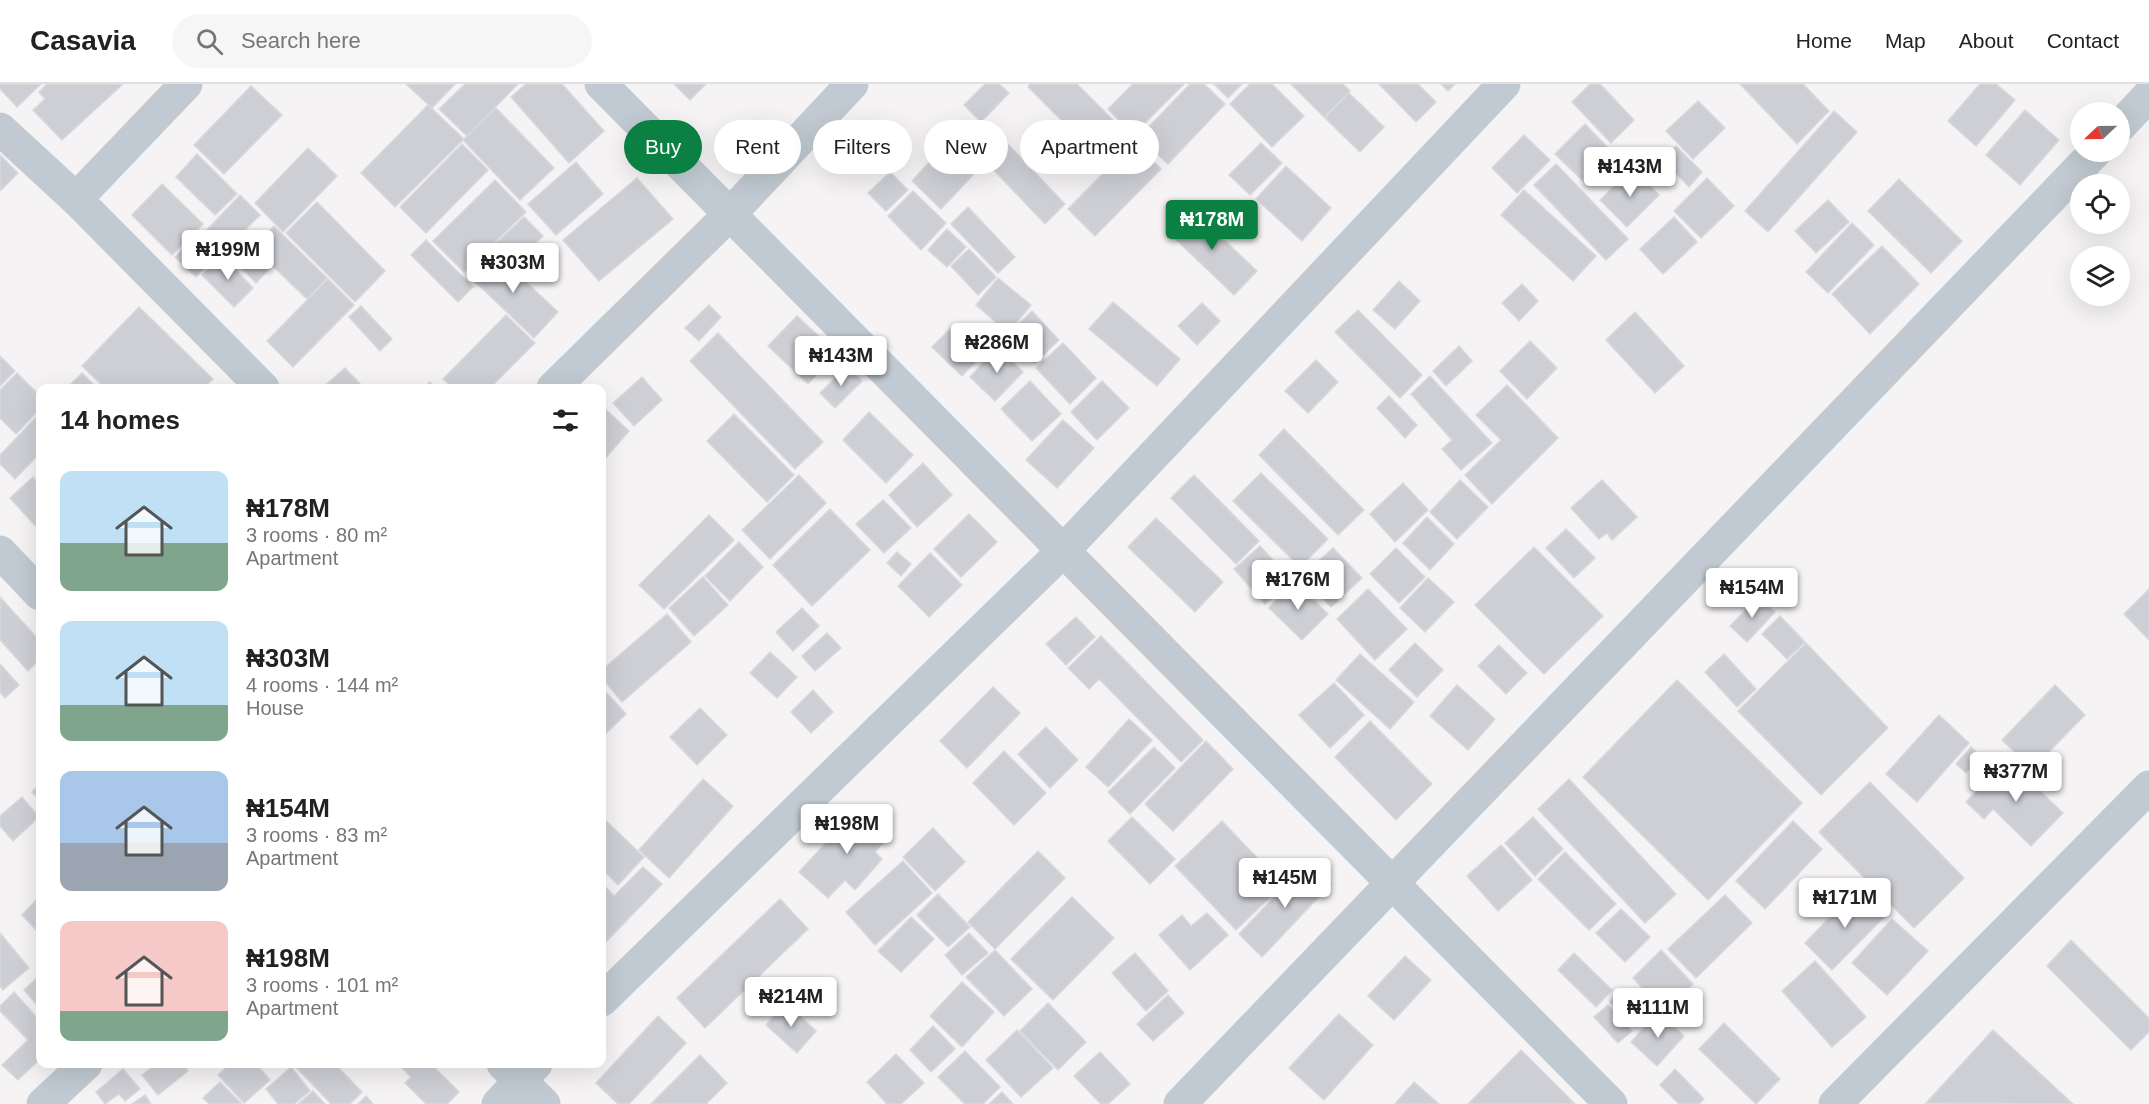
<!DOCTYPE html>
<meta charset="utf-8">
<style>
body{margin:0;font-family:Helvetica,sans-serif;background:#f6f6f6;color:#222;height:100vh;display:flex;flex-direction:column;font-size:22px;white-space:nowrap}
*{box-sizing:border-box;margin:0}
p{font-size:20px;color:#767676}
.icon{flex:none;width:33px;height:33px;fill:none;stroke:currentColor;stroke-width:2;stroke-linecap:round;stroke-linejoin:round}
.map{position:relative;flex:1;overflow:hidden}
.side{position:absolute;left:36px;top:300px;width:570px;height:684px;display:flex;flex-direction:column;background:#fff;border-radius:12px;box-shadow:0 6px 24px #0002}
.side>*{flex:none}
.guide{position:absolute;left:624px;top:36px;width:570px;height:54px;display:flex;gap:12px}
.needle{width:39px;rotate:248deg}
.controls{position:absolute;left:2070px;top:18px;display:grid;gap:12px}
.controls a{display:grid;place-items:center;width:60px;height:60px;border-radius:50%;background:#fff;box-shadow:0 6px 24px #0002;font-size:30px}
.price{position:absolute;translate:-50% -51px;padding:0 14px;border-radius:6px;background:#fff;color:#222;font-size:20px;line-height:39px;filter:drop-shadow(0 2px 3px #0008)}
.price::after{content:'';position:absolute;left:50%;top:36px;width:18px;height:14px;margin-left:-9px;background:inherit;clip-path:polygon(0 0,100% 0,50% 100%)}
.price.active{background:#0b8043;color:#fff}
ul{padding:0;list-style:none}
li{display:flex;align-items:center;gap:18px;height:150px;padding:0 24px}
li span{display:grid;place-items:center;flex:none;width:168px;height:120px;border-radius:12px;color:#555}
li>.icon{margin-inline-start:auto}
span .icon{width:72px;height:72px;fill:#fffc;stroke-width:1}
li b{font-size:26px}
h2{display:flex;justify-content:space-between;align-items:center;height:72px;padding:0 24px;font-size:26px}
.pill{padding:0 21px;border-radius:27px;background:#fff;box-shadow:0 6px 24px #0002;font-size:21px;line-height:54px}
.pill.active{background:#0b8043;color:#fff}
header{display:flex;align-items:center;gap:36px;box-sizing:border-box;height:84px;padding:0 30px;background:#fff;border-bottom:2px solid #e0e0e0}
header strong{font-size:28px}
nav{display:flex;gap:33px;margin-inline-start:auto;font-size:21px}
.search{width:420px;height:54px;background:#f6f6f6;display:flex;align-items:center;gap:15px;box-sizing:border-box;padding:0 21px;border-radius:33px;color:#767676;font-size:22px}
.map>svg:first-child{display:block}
.building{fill:#cdcfd5;stroke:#d7d9de;stroke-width:1.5}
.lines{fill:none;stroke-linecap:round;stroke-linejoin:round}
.minor{stroke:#c1cad2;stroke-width:33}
</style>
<header>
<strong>Casavia</strong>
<div class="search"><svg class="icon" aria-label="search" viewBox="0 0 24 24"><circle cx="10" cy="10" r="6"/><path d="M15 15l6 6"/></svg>Search here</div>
<nav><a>Home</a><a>Map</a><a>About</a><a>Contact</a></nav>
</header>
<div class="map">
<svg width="2149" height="1020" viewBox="0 0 2149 1020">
<rect width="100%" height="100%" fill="#f5f3f3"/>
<g class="building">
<path d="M0,0H41L17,23L0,5Z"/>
<path d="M47,0H123L62,56L33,26L45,15L39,8Z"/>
<path d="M406,0H455L432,24Z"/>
<path d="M465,0H518L467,52L439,25Z"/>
<path d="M526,0H562L604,47L569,79L511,13Z"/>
<path d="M674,0H706L690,16Z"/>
<path d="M985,0H999L1009,9L981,38L964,21Z"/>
<path d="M1030,0H1077L1130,53L1104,79L1028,3Z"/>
<path d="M1133,0H1184L1133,51L1108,25Z"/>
<path d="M1190,0H1204L1225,20L1168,80L1139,53Z"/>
<path d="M1214,0H1242L1228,14Z"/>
<path d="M1250,0H1272L1304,32L1272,63L1230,20Z"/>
<path d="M1291,0H1343L1350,7L1324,33Z"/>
<path d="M1379,0H1418L1436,18L1416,38Z"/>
<path d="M1441,0H1455L1448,7Z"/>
<path d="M1590,0H1600L1634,36L1611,59L1572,18Z"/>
<path d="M1740,0H1803L1829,27L1797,60Z"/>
<path d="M1980,0H1996L2015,16L1976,62L1948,37Z"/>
<path d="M251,2L282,31L224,90L194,61Z"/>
<path d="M1349,9L1384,43L1360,68L1325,34Z"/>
<path d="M1698,17L1725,44L1693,75L1666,47Z"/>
<path d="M428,21L464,55L395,123L361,89Z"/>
<path d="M496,24L554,84L520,116L463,56Z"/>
<path d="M2025,26L2059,56L2020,101L1986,71Z"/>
<path d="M1834,27L1857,48L1768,148L1745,127Z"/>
<path d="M1585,40L1612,68L1583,97L1555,70Z"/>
<path d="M1524,51L1550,76L1517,109L1492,84Z"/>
<path d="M1006,58L1065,120L1045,140L986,78Z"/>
<path d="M1134,58L1161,85L1095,152L1068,125Z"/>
<path d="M1261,59L1282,79L1250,111L1229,91Z"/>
<path d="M462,60L488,86L426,149L400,123Z"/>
<path d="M1676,62L1702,88L1689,103L1663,76Z"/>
<path d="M943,63L973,91L941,125L912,97Z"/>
<path d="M308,64L337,92L283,148L255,119Z"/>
<path d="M197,70L237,110L215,131L176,93Z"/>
<path d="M0,71L18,89L0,107Z"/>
<path d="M576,78L603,110L556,151L528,120Z"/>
<path d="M1556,80L1628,155L1606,176L1534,101Z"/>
<path d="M1286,82L1331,124L1302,157L1256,115Z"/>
<path d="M1633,84L1659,111L1627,143L1600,116Z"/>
<path d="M890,88L908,106L886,127L868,109Z"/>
<path d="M637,94L673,135L599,197L563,156Z"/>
<path d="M1707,94L1734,122L1701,154L1674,127Z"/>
<path d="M1899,95L1962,157L1931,189L1868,127Z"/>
<path d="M495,96L526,128L464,188L433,157Z"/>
<path d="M162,100L203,140L172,171L132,131Z"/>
<path d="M1524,106L1596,172L1573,197L1501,131Z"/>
<path d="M913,107L946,139L921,166L888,132Z"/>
<path d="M240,111L260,131L223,168L204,149Z"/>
<path d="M1828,116L1849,138L1816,169L1795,147Z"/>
<path d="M317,118L385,187L355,218L286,149Z"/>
<path d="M968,123L1015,173L998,189L951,140Z"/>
<path d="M1189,123L1257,187L1234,211L1167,147Z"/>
<path d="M524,133L543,152L513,181L494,161Z"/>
<path d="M1674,133L1697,158L1663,190L1640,165Z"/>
<path d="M1852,139L1874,161L1828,209L1806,188Z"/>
<path d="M274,142L327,194L307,215L253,163Z"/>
<path d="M947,145L966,163L947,183L928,166Z"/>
<path d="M200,147L221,167L196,193L175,173Z"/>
<path d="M240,156L269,185L256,199L227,169Z"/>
<path d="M426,156L473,203L458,218L411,171Z"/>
<path d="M1882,162L1919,200L1870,250L1832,210Z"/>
<path d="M969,165L996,193L978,211L951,182Z"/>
<path d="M492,166L558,228L534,254L468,191Z"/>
<path d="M222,172L253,204L234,223L202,191Z"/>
<path d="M998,194L1031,221L1008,249L976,221Z"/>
<path d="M328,195L354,221L293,283L267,257Z"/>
<path d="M1399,197L1420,217L1395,245L1373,226Z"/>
<path d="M1522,200L1538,217L1519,237L1502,219Z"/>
<path d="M1113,218L1180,275L1157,302L1089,245Z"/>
<path d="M1202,219L1220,237L1197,261L1178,242Z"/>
<path d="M709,221L721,233L699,257L685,244Z"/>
<path d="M361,222L392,255L380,267L349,233Z"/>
<path d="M139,223L213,295L204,304H105L82,282Z"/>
<path d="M1358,226L1422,291L1400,314L1335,248Z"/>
<path d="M1032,227L1059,256L1035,279L1008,250Z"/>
<path d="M1635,228L1684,282L1655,309L1606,256Z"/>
<path d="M506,231L535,259L490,304H453L443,295Z"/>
<path d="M797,232L837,269L808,300L768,262Z"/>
<path d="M952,243L982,271L962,292L932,263Z"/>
<path d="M718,249L823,358L795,385L690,277Z"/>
<path d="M1530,257L1557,284L1527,315L1500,287Z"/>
<path d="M1063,259L1096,294L1070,320L1036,284Z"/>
<path d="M1459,262L1472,277L1446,302L1433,287Z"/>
<path d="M998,263L1023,288L995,317L970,293Z"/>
<path d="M0,272L15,287L0,302Z"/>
<path d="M1316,276L1338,298L1308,329L1285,307Z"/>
<path d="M847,282L862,297L835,324L820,309Z"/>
<path d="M345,284L364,304H322Z"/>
<path d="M17,289L40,312V325L16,350L0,334V306Z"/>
<path d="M82,289L97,304H67Z"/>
<path d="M1430,292L1492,359L1461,386L1442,365L1452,356L1411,310Z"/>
<path d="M642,293L662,316L634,342L613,319Z"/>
<path d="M1030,297L1061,330L1032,357L1001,325Z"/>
<path d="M1102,297L1129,324L1097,356L1071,328Z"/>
<path d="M430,298L435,304H423Z"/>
<path d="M1507,301L1558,354L1492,420L1465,391L1501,356L1476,331Z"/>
<path d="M1389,312L1417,341L1405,354L1377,324Z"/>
<path d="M602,322L629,347L602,378Z"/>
<path d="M869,328L913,371L886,399L843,356Z"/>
<path d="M40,329V369L15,395L0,380V371Z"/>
<path d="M734,330L794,391L767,418L707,357Z"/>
<path d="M1063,336L1094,364L1057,404L1026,376Z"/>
<path d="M1284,345L1364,426L1338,451L1259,371Z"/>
<path d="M923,379L952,411L917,443L889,411Z"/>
<path d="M1261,389L1328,455L1300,483L1233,417Z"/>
<path d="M799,391L826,419L770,475L742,446Z"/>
<path d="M1194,391L1259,457L1236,480L1171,414Z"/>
<path d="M33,393L40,401V447L10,414Z"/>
<path d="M1460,396L1488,423L1457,455L1430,428Z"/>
<path d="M1602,396L1637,433L1612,456L1607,449L1599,455L1571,424Z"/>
<path d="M1403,399L1428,426L1395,458L1370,430Z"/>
<path d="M883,416L911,444L884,469L856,440Z"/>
<path d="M830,425L870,466L812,522L773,481Z"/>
<path d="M969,430L997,458L961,493L934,465Z"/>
<path d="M709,431L734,456L664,525L639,501Z"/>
<path d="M1427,433L1454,460L1430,486L1403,459Z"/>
<path d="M1156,434L1223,498L1195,528L1128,463Z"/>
<path d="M1566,445L1595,474L1574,494L1546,464Z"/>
<path d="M739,458L763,483L730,517L705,492Z"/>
<path d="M1260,462L1291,496L1265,520L1234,485Z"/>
<path d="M1534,463L1603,532L1544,590L1475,521Z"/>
<path d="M1333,464L1362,494L1331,523L1302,492Z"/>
<path d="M1396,464L1425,493L1399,519L1370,490Z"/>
<path d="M897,468L911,480L901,492L887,479Z"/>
<path d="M930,469L962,501L929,533L898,502Z"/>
<path d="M703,493L728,521L694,552L669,524Z"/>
<path d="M1428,494L1454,518L1425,548L1400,524Z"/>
<path d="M1295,497L1328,530L1302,556L1269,524Z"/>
<path d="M1368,505L1407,545L1375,576L1337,535Z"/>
<path d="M2149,505V556L2124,530Z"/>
<path d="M0,513L40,557V575L28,587L0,556Z"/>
<path d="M1758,513L1775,528L1747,558L1730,542Z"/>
<path d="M802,524L819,542L793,567L776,548Z"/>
<path d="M667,530L691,558L622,618L602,594V586Z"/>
<path d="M1780,532L1805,558L1787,575L1762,550Z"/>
<path d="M1076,533L1095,553L1066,581L1046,560Z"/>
<path d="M827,549L841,564L815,587L802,572Z"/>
<path d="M1101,552L1203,656L1181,678L1099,595L1089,605L1068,584Z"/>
<path d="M1415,559L1443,586L1417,613L1389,586Z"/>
<path d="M1806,559L1888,644L1821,711L1738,627Z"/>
<path d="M1499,561L1527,589L1506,610L1478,582Z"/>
<path d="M770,568L797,593L777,614L750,589Z"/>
<path d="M1360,570L1414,618L1390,645L1336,596Z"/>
<path d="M1724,570L1756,605L1737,623L1705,588Z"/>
<path d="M0,580L19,601L5,614L0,608Z"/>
<path d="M1677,596L1802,719L1708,816L1583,693Z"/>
<path d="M1334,599L1364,631L1330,664L1299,631Z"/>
<path d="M1457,601L1495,635L1468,666L1430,632Z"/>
<path d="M2055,601L2085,631L2032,685L2002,656Z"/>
<path d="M993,603L1020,629L967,684L940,657Z"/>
<path d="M602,604L626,630L602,653Z"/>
<path d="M813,606L833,628L811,649L791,628Z"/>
<path d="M700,624L727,651L697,681L670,653Z"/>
<path d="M1939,631L1969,659L1917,718L1886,690Z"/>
<path d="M1129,635L1152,656L1108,703L1086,683Z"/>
<path d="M1370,637L1432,700L1396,736L1335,673Z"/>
<path d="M1046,643L1078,676L1050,704L1018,670Z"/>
<path d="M1206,657L1233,685L1173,747L1145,720Z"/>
<path d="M1154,663L1175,684L1130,730L1108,708Z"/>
<path d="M1971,663L1981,672L1966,689L1956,680Z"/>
<path d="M1004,667L1046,709L1014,741L973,699Z"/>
<path d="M2007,675L2063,729L2031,762L1993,725L1984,735L1966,718Z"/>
<path d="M703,695L733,722L669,794L639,766Z"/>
<path d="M1569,695L1676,810L1645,839L1538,725Z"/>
<path d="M1870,698L1964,794L1914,844L1819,748Z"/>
<path d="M40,699V717L32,708Z"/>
<path d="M22,713L39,733L13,757L0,742V732Z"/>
<path d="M859,723L890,751L875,768L882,775L855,806L845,796L828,814L799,788Z"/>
<path d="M602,733L644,773L618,801L602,785Z"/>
<path d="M1132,733L1175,775L1150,800L1108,757Z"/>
<path d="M1533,733L1563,765L1535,792L1505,759Z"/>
<path d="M1222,737L1283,801L1236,846L1175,782Z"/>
<path d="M1793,737L1822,765L1765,825L1736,797Z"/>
<path d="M933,744L965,778L935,807L903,773Z"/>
<path d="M1501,761L1532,796L1498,827L1467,792Z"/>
<path d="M1038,767L1065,794L995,865L968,838Z"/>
<path d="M1565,768L1616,820L1589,846L1538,795Z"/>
<path d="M903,777L932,809L875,861L846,828Z"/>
<path d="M1307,778L1331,800L1262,873L1239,850Z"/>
<path d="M643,783L662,800L602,862V799L614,812Z"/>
<path d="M1858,804L1886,831L1832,886L1805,859Z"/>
<path d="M938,810L970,843L948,863L917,831Z"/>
<path d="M1725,811L1752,839L1696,894L1668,865Z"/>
<path d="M40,812V850L22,831Z"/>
<path d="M1072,813L1114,854L1053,916L1011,875Z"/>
<path d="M780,815L808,845L705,944L677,914Z"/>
<path d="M1621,825L1650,853L1625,878L1596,849Z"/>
<path d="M1207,829L1228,851L1190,886L1159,851L1182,831L1191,842Z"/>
<path d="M911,833L934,855L901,888L878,867Z"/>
<path d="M1892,835L1928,867L1887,911L1852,879Z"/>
<path d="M0,849L29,884L3,906L0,902Z"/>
<path d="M969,849L988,869L962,891L945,871Z"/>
<path d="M2071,856L2149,934V948L2131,966L2047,882Z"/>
<path d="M995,866L1032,905L1004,932L966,893Z"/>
<path d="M1661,866L1693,900L1665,928L1633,894Z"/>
<path d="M1135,869L1168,907L1146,927L1112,889Z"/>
<path d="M1574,869L1612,906L1596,923L1558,886Z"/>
<path d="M1405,872L1431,896L1394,936L1368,912Z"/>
<path d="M1815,877L1866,933L1832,963L1782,907Z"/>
<path d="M40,891V922L39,923L24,906Z"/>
<path d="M962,898L994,928L962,963L930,932Z"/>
<path d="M1622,905L1648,929L1636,942L1610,918Z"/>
<path d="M14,908L40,937V975L18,996L2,981L28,956L0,927V922Z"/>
<path d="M1168,911L1184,929L1153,957L1137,940Z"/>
<path d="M786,919L816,947L797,969L766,941Z"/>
<path d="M1048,919L1086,958L1058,986L1020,947Z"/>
<path d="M1608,921L1632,947L1618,959L1594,933Z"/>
<path d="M1658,928L1684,952L1657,982L1631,958Z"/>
<path d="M1339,930L1373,961L1324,1016L1289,984Z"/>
<path d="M658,932L686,959L629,1020H618L596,999Z"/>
<path d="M1724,939L1780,995L1756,1020L1699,965Z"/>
<path d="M933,942L955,965L931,988L910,966Z"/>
<path d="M1017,946L1053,984L1021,1013L986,976Z"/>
<path d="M1993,946L2073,1020L1926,1019Z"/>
<path d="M1521,966L1575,1020H1468Z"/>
<path d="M965,967L1000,1003L983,1020H965L938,993Z"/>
<path d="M1100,968L1130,1000L1108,1020H1101L1074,992Z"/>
<path d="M896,970L924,999L901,1020H887L867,998Z"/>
<path d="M700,971L727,999L706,1020H651Z"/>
<path d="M156,980H182L188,987L158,1011L142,991Z"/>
<path d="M230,980H256L270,996L244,1019L218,991Z"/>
<path d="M293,980H335L362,1008L350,1020H331Z"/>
<path d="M406,980H431L459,1008L447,1020H426L405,999L411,993L402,984Z"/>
<path d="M291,983L310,1007L294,1020H278L266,1005Z"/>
<path d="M123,985L140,1005L125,1017L119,1010L105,1020L96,1008Z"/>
<path d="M1675,985L1704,1015L1699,1020H1679L1660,1001Z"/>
<path d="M220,998L241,1019L239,1020H209L203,1014Z"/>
<path d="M1414,998L1439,1020H1395Z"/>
<path d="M313,1007L325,1020H298Z"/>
<path d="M1002,1008L1013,1020H989Z"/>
<path d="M145,1011L151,1020H132Z"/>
<path d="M366,1012L373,1020H358Z"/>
</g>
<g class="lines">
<g class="minor">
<path d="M601,0L1611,1020"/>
<path d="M2120,42L2149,11"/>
<path d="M0,45L76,115L263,304"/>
<path d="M76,115L186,0"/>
<path d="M553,304L730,130L852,0"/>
<path d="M0,468L40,510"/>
<path d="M602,916L1063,467L1504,0"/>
<path d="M503,980L544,1020"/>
<path d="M43,1020L86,980"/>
<path d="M498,1020L536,980"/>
<path d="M1180,1020L2095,68"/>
<path d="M1835,1020L2149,703"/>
</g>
</g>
</svg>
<div class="controls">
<a><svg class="needle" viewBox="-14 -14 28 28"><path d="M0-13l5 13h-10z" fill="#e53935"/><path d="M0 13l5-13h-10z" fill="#767676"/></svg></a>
<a><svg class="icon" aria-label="locate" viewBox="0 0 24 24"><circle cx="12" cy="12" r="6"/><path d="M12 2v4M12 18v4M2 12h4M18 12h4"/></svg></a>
<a><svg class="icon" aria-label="layers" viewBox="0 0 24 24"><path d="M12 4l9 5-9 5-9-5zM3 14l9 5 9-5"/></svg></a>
</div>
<b class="price" style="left:1630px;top:114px">₦143M</b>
<b class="price active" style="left:1212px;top:167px">₦178M</b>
<b class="price" style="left:228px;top:197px">₦199M</b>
<b class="price" style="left:513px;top:210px">₦303M</b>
<b class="price" style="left:997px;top:290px">₦286M</b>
<b class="price" style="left:841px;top:303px">₦143M</b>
<b class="price" style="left:1298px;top:527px">₦176M</b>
<b class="price" style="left:1752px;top:535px">₦154M</b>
<b class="price" style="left:2016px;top:719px">₦377M</b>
<b class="price" style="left:847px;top:771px">₦198M</b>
<b class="price" style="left:1285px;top:825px">₦145M</b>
<b class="price" style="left:1845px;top:845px">₦171M</b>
<b class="price" style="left:791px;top:944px">₦214M</b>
<b class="price" style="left:1658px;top:955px">₦111M</b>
<div class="guide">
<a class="pill active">Buy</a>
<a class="pill">Rent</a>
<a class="pill">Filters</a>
<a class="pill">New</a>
<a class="pill">Apartment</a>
</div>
<section class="side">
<h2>14 homes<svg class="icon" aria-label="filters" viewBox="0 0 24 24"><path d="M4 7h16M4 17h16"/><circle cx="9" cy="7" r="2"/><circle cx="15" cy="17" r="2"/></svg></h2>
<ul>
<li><span style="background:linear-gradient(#bfe0f5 60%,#7fa58c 0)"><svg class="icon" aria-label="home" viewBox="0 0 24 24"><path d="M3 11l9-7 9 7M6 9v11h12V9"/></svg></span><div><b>₦178M</b><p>3 rooms · 80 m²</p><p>Apartment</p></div></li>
<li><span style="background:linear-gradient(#bfe0f5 70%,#7fa58c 0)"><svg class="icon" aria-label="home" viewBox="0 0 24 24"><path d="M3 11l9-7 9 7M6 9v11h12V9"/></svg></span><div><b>₦303M</b><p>4 rooms · 144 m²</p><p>House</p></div></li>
<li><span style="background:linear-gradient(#a9c7e8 60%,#9aa5b1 0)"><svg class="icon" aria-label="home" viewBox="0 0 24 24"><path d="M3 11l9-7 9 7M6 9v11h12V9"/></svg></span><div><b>₦154M</b><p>3 rooms · 83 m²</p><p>Apartment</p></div></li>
<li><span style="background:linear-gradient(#f6c9c9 75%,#7fa58c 0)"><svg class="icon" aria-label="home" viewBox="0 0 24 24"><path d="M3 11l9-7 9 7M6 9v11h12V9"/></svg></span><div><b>₦198M</b><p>3 rooms · 101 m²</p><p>Apartment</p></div></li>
</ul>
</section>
</div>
